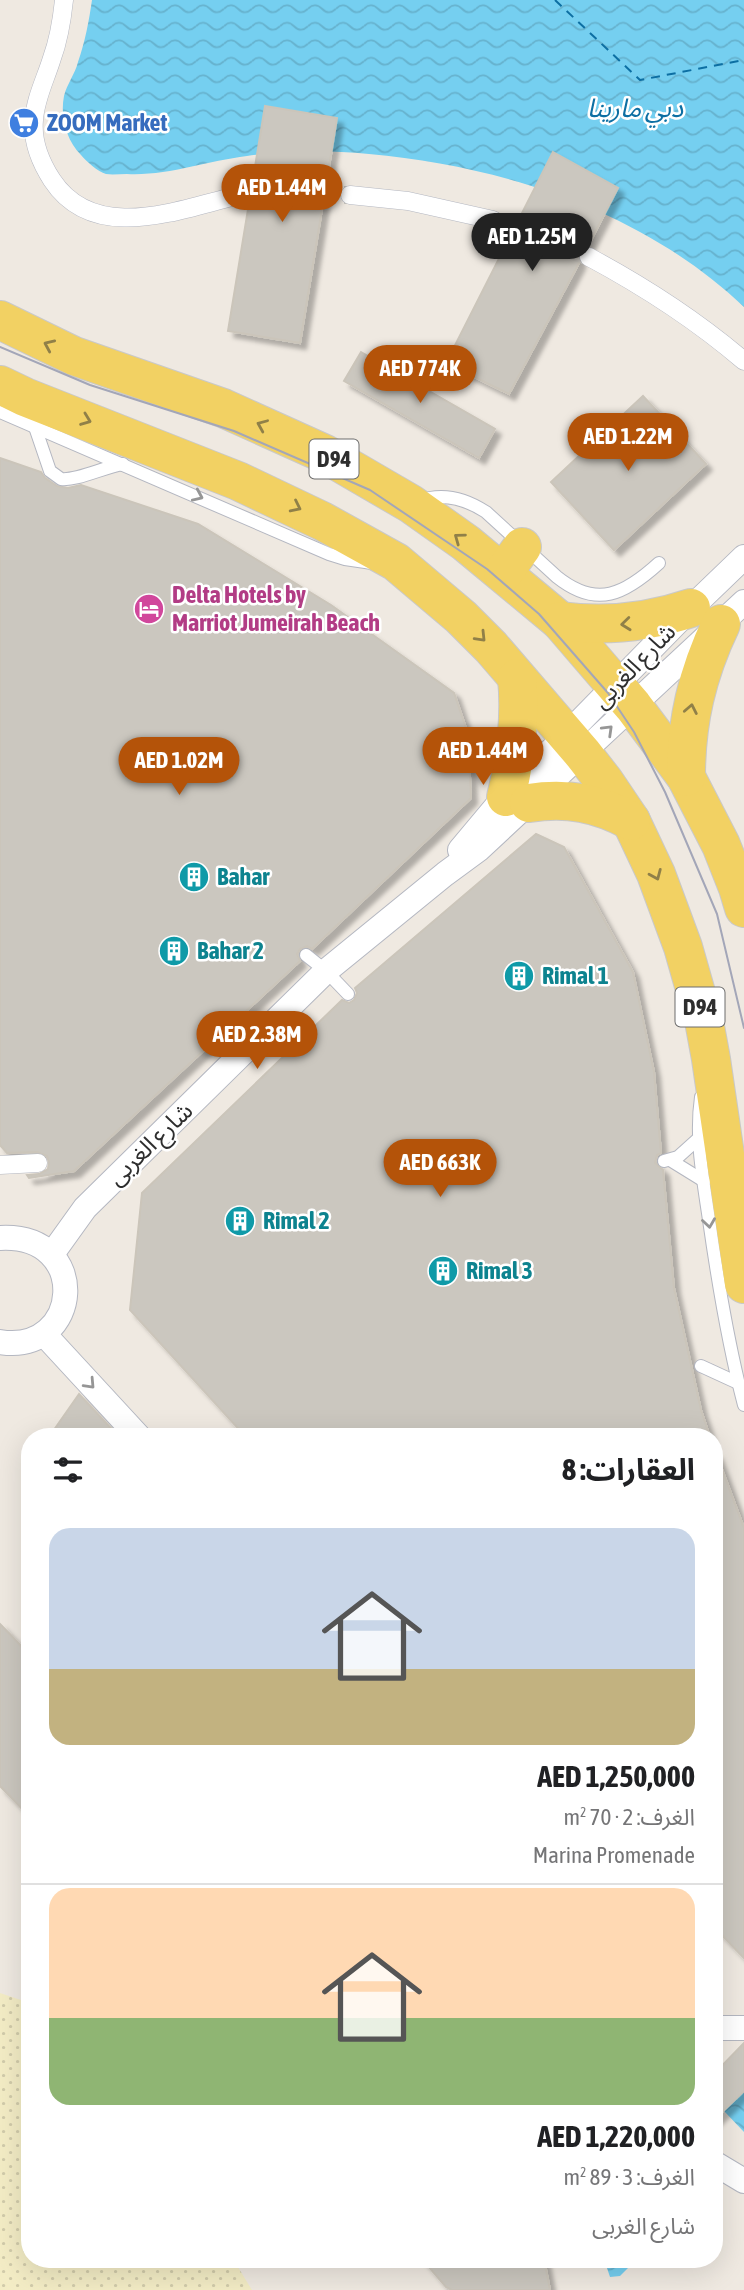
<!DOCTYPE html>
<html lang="ar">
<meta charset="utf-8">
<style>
body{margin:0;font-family:"Asap Condensed","Noto Sans Arabic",sans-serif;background:#f2f2f2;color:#202124;direction:rtl;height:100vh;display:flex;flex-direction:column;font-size:26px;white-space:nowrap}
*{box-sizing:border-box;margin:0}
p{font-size:23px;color:#757577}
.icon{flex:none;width:38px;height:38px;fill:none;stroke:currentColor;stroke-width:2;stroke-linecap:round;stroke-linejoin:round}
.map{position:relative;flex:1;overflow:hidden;direction:ltr}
.sheet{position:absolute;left:21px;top:1428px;width:702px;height:840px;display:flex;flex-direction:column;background:#fff;border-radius:28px;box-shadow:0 7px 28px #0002;direction:rtl}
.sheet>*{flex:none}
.price{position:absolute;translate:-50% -60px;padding:0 16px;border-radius:24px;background:#b45309;color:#fff;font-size:23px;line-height:46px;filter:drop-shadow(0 2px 4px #0008)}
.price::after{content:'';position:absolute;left:50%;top:42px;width:21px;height:16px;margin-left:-10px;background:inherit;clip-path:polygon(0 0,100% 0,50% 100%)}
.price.active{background:#222;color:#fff}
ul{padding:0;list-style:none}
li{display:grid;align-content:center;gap:14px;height:371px;padding:0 28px}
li+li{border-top:2px solid #e0e0e0}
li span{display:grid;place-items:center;height:217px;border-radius:21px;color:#555}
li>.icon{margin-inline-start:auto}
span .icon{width:126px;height:126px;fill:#fffc;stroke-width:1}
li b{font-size:30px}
h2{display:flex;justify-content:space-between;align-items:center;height:84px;padding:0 28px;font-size:30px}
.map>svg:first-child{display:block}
.sand{fill:url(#sand-dots)}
.water{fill:url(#water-waves)}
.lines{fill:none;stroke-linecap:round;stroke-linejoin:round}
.ferry{stroke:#0d6fa3;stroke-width:2;stroke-dasharray:9 7;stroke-linecap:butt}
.building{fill:#cbc7bf;stroke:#cbc5ba;stroke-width:2;filter:url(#shadow)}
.pedestrian-tunnel{stroke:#c8c4bd;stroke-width:18;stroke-dasharray:18 9;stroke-linecap:butt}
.service-casing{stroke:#b4b7c1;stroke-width:14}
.pedestrian-casing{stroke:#b4b7c1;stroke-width:19}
.minor-casing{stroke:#b4b7c1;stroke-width:26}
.primary-casing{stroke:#c9c9c9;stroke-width:40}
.service{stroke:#fff;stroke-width:12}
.pedestrian{stroke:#fff;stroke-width:18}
.minor{stroke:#fff;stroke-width:24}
.primary{stroke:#f2d163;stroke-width:38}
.tram{stroke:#a3a6b8;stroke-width:2}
.oneway{stroke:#908048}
.oneway2{stroke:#969696}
.labels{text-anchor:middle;stroke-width:5;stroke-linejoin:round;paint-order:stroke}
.shield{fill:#fff;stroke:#6d6d6d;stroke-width:2}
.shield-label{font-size:23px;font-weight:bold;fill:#2e2e2e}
.shop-label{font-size:24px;font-weight:bold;fill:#366cbe;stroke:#fff;text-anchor:start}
.hotel-label{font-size:24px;font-weight:bold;fill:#b23c85;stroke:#fff;text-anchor:start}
.street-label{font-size:24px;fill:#2e2e2e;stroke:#fff}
.culture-label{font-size:24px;font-weight:bold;fill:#0d838f;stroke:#fff;text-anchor:start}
.water-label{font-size:26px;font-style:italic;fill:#0d6fa3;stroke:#fff}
</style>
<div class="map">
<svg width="744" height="2290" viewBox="0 0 744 2290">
<defs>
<pattern id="sand-dots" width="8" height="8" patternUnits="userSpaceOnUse" patternTransform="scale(1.75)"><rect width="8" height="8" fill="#f3ecc5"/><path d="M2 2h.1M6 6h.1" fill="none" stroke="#d1cbaa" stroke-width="1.8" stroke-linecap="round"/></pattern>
<pattern id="water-waves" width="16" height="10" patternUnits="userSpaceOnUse" patternTransform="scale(1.75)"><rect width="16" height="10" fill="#75cff0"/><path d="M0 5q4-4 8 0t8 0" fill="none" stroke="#66b2ce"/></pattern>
<filter id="shadow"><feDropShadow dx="6" dy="6" stdDeviation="2" flood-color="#0004"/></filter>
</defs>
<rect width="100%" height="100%" fill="#efe9e1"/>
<path class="sand" d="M0,1993L30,2003V2259H233L252,2290H0Z"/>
<g class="water">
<path d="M92,0H744V307C644,212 504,166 369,154C328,150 287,150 247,156C206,161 168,176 127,174C120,174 112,175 106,174C98,172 86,161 81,155C66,140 60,116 64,96C67,84 75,74 78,62C85,42 89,21 92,0Z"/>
<path d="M744,2091V2132L724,2111Z"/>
<path d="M604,2259H637L620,2276L610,2277Z"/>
</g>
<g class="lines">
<path class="ferry" d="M555,0L640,80L744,60"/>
</g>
<g class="building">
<path d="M265,106L337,118L300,343L228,331Z"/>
<path d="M553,152L618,188L588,246L583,248L579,252V263L509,394L446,363Z"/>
<path d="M361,352L495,429L479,458L344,381Z"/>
<path d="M643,396L706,464L614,550L551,482Z"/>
<path d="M0,458L41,472L45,478L57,486L68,488L81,485L198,524L331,605L454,693L468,734L471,798L312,949L307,946L300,949L297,954L300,961L74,1171L29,1178L27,1175L39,1174L48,1169L49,1162L47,1156L37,1152L7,1153L0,1145Z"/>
<path d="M536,834L564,847L633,972L654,1072L661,1153L657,1155L655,1163L663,1170L674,1288L701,1410L710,1437H246L130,1310L142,1193L342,1000L349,1003L354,1000L357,993L355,988Z"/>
<path d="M79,1394L119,1437H49Z"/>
<path d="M716,1453L744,1528V1958L714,1927V1454Z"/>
<path d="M0,1624L30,1655V1817L0,1786Z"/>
<path d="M744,2043V2091L714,2120V2074Z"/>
<path d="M422,2259H544L550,2290H452L446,2287Z"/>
</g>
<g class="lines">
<g class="pedestrian-tunnel">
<path d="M236,196L350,195"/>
<path d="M493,220L589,257"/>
</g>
<g class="service-casing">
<g id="service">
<path d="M0,412L329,554L345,559L372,563"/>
<path d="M35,427L50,471L61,479C77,481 104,467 123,464"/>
<path d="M419,501C443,492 466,499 486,512L557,577C597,609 625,594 659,563"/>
<path d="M306,955L326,971L348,994"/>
<path d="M701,1097C695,1138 703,1179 709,1220C718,1283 728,1344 744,1405"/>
<path d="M670,1160L704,1181"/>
<path d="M664,1161L678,1157L698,1139"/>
<path d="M701,1366L738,1383"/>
</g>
</g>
<g class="pedestrian-casing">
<g id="pedestrian">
<path d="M64,0C62,19 59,39 52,58C46,78 35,99 34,120C32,141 41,163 52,180C94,244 177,210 236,196"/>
<path d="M350,195L408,201L493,220"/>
<path d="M589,257C645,287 696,320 744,361"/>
<path d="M0,1165L38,1163"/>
</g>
</g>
<g class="minor-casing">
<g id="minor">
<path d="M460,850L496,807L691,608L744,557"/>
<path d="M0,1238C92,1233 82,1355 0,1342"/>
<path d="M52,1254L85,1208L326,971L445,874L479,849L744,602"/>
<path d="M44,1334L139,1437"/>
<path d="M714,2028H744"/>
<path d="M714,2163L744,2181"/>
</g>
</g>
<g class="primary-casing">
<g id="primary">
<path d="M0,320L74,356L223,408L325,454L411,504L466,543L560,621L633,706L686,777L721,845L738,888L744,908"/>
<path d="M0,385L25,397L238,481L322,521L396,562L461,617L491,647L583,754L604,781L631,821L656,874L683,947L704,1021L711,1059L744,1284"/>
<path d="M503,573L522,547"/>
<path d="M560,621C606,627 647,623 691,608"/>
<path d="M686,777C686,722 697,674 721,624"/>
<path d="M506,797C516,757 521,719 517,678"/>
<path d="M529,803C567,797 598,803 631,821"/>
</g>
</g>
<use href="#service" class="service"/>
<use href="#pedestrian" class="pedestrian"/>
<use href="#minor" class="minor"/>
<use href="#primary" class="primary"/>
<path class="tram" d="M0,347L90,385L234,431L370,490L487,569L539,614L608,693L634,732L665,792L717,914L744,1028"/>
</g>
<defs><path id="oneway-chevron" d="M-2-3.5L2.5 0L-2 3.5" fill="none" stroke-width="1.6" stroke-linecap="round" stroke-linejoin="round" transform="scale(1.75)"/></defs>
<g class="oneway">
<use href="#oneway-chevron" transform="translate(49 345) rotate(-156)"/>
<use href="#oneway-chevron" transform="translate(86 420) rotate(21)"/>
<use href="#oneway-chevron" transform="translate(262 425) rotate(-157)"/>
<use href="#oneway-chevron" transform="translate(296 507) rotate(26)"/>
<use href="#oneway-chevron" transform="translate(459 538) rotate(-144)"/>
<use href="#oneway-chevron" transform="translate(626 624) rotate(174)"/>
<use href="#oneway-chevron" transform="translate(481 637) rotate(46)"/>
<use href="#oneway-chevron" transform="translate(691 709) rotate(-79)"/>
<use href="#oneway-chevron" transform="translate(656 875) rotate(67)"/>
</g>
<g class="oneway2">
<use href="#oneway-chevron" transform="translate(198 496) rotate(24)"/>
<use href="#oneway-chevron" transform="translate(608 730) rotate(-44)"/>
<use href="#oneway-chevron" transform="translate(709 1223) rotate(82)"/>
<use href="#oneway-chevron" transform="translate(90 1384) rotate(47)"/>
</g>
<defs>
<g id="supermarket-disc" transform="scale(1.575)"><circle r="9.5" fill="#3f7fe0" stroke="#fff"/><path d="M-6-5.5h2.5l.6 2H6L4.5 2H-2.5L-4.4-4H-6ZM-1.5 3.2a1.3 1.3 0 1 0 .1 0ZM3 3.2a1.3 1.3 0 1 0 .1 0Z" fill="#fff"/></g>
<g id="hotel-disc" transform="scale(1.575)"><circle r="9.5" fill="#d1479c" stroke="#fff"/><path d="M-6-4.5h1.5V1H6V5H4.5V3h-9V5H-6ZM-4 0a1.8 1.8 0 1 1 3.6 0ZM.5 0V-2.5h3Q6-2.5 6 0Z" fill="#fff"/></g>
<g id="building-disc" transform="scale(1.575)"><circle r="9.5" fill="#0f9aa8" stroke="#fff"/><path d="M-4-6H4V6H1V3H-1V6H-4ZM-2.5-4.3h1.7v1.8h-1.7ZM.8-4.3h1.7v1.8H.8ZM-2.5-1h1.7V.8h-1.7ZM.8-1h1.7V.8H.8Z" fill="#fff"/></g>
</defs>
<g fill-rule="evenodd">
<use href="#supermarket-disc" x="24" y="123"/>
<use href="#hotel-disc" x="149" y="609"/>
<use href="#building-disc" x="194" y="877"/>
<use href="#building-disc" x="174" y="951"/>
<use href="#building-disc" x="519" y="976"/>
<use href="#building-disc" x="240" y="1221"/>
<use href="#building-disc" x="443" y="1271"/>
</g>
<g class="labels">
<g class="shield">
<rect x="309.5" y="439.5" width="49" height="39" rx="5"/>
<rect x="675.5" y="987.5" width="49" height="39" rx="5"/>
</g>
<g class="shield-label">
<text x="334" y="467">D94</text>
<text x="700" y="1015">D94</text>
</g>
<g class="shop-label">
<text x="47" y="131">ZOOM Market</text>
</g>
<g class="hotel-label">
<text x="172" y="603">Delta Hotels by<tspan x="172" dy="28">Marriot Jumeirah Beach</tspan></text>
</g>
<g class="street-label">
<text transform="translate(634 666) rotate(-46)" y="8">شارع الغربى</text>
<text transform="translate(150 1144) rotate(-44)" y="8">شارع الغربى</text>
</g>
<g class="culture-label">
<text x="217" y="885">Bahar</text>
<text x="197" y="959">Bahar 2</text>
<text x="542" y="984">Rimal 1</text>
<text x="263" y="1229">Rimal 2</text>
<text x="466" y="1279">Rimal 3</text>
</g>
<g class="water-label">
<text x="635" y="117">دبي مارينا</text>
</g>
</g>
</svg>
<b class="price" style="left:282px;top:224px">AED 1.44M</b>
<b class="price active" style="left:532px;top:273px">AED 1.25M</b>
<b class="price" style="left:420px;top:405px">AED 774K</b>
<b class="price" style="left:628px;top:473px">AED 1.22M</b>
<b class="price" style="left:483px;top:787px">AED 1.44M</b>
<b class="price" style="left:179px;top:797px">AED 1.02M</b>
<b class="price" style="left:257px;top:1071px">AED 2.38M</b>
<b class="price" style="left:440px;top:1199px">AED 663K</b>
<section class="sheet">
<h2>العقارات: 8<svg class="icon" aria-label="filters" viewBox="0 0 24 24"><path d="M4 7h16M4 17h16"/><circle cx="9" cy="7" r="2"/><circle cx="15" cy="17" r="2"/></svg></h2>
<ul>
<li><span style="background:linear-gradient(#c9d6e8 65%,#c2b280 0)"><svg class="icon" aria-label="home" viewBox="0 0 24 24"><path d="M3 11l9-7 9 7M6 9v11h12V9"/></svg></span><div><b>AED 1,250,000</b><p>الغرف: 2 · 70 m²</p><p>Marina Promenade</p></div></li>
<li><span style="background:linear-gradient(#ffd9b3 60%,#8fb573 0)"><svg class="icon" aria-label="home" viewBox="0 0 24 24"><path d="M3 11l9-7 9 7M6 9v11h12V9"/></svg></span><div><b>AED 1,220,000</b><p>الغرف: 3 · 89 m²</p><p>شارع الغربى</p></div></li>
</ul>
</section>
</div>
